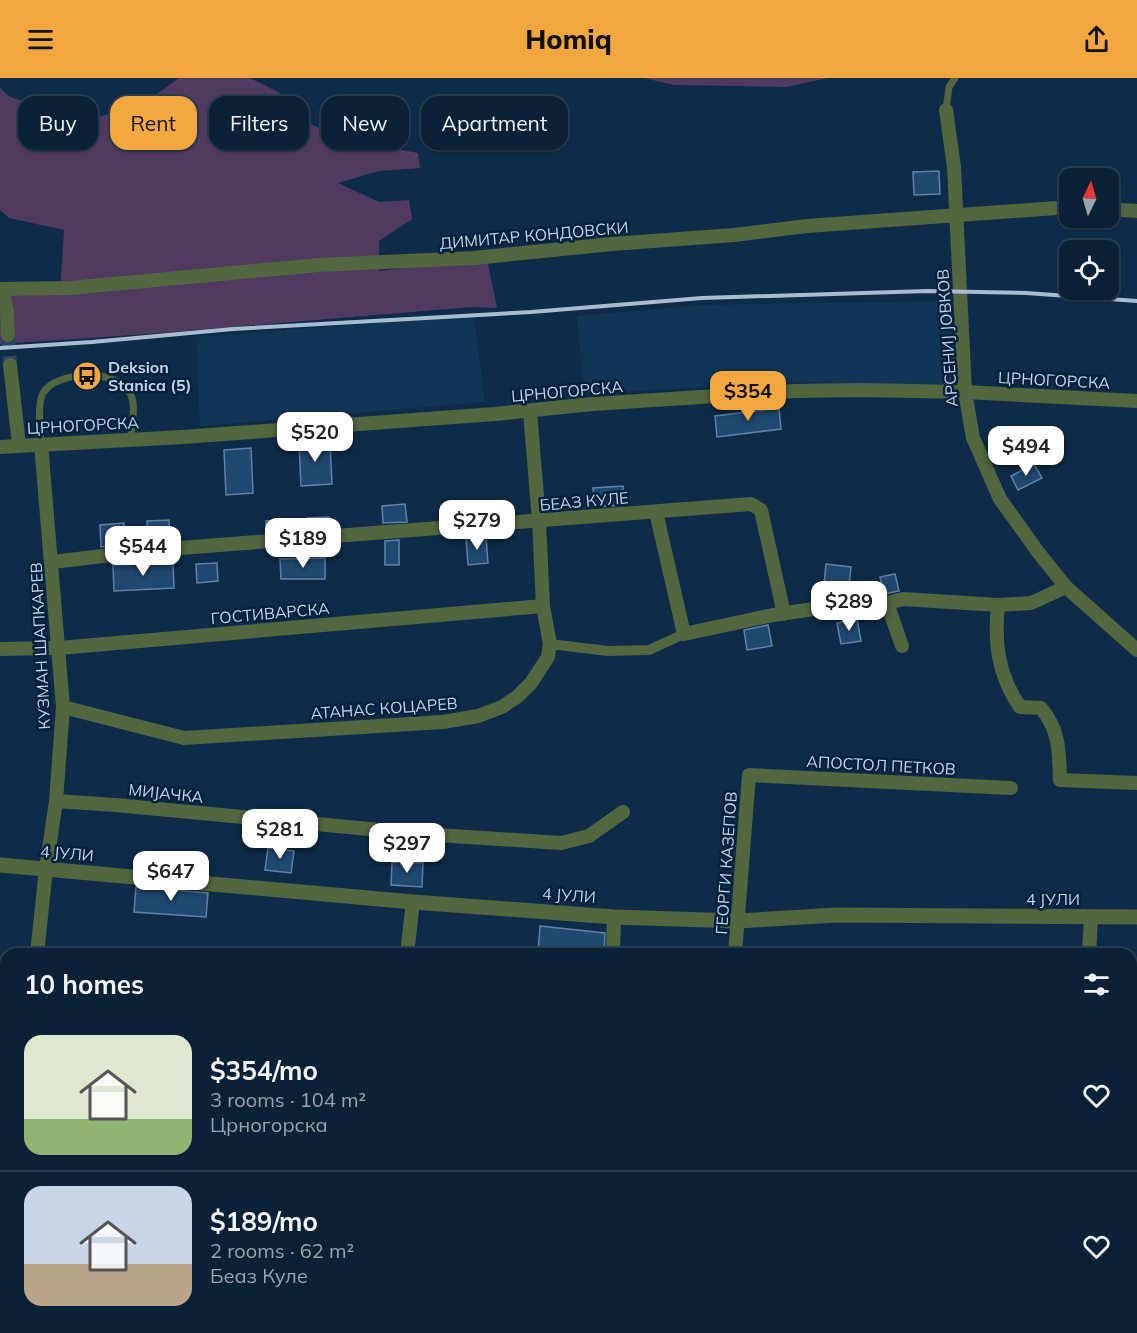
<!DOCTYPE html>
<meta charset="utf-8">
<style>
body{margin:0;font-family:Mulish,sans-serif;background:#182e42;color:#f1f3f6;height:100vh;display:flex;flex-direction:column;font-size:22px;white-space:nowrap}
*{box-sizing:border-box;margin:0}
p{font-size:20px;color:#99a3ad}
.icon{flex:none;width:33px;height:33px;fill:none;stroke:currentColor;stroke-width:2;stroke-linecap:round;stroke-linejoin:round}
.map{position:relative;flex:1;overflow:hidden}
.drawer{position:absolute;left:0px;top:870px;width:1137px;height:386px;display:flex;flex-direction:column;background:#0a2137;border-radius:18px 18px 0 0;box-shadow:0 2px 4px #0004,0 0 0 2px #2a3e52}
.drawer>*{flex:none}
.top-card{position:absolute;left:18px;top:18px;width:600px;height:54px;display:flex;gap:12px}
.needle{width:39px;rotate:5deg}
.controls{position:absolute;left:1059px;top:90px;display:grid;gap:12px}
.controls a{display:grid;place-items:center;width:60px;height:60px;border-radius:12px;background:#0a2137;box-shadow:0 2px 4px #0004,0 0 0 2px #2a3e52;font-size:30px}
.price{position:absolute;translate:-50% -51px;padding:0 14px;border-radius:12px;background:#fff;color:#222;font-size:20px;line-height:39px;filter:drop-shadow(0 2px 3px #0008)}
.price::after{content:'';position:absolute;left:50%;top:36px;width:18px;height:14px;margin-left:-9px;background:inherit;clip-path:polygon(0 0,100% 0,50% 100%)}
.price.current{background:#f1a640;color:#111}
ul{padding:0;list-style:none}
li{display:flex;align-items:center;gap:18px;height:150px;padding:0 24px}
li+li{border-top:2px solid #2a3e52}
li span{display:grid;place-items:center;flex:none;width:168px;height:120px;border-radius:18px;color:#555}
li>.icon{margin-inline-start:auto}
span .icon{width:72px;height:72px;fill:#fffc;stroke-width:1}
li b{font-size:26px}
h2{display:flex;justify-content:space-between;align-items:center;height:72px;padding:0 24px;font-size:26px}
.chip{padding:0 21px;border-radius:18px;background:#0a2137;box-shadow:0 2px 4px #0004,0 0 0 2px #2a3e52;font-size:21px;line-height:54px}
.chip.current{background:#f1a640;color:#111}
header{display:flex;justify-content:space-between;align-items:center;height:78px;padding:0 24px;background:#f1a640;color:#111;font-size:27px;font-weight:800}
.map>svg:first-child{display:block}
.built{fill:#113557}
.green{fill:#513a60}
.building{fill:#204971;stroke:#6182a4;stroke-width:1.5}
.lines{fill:none;stroke-linecap:round;stroke-linejoin:round}
.minor-tunnel{stroke:#294561;stroke-width:14;stroke-dasharray:14 7;stroke-linecap:butt}
.service{stroke:#52663f;stroke-width:7}
.pedestrian{stroke:#52663f;stroke-width:10}
.minor{stroke:#52663f;stroke-width:14}
.tertiary{stroke:#52663f;stroke-width:15}
.rail{stroke:#a9bdd1;stroke-width:4}
.labels{text-anchor:middle;stroke-width:5;stroke-linejoin:round;paint-order:stroke}
.street-label{font-size:16px;fill:#c3d5e7;stroke:#04223e}
.poi-label{font-size:16px;font-weight:bold;fill:#c3d5e7;stroke:#04223e;text-anchor:start}
</style>
<header><svg class="icon" aria-label="menu" viewBox="0 0 24 24"><path d="M4 6h16M4 12h16M4 18h16"/></svg>Homiq<svg class="icon" aria-label="share" viewBox="0 0 24 24"><path d="M12 15V3M7 8l5-5 5 5M5 13v7h14v-7"/></svg></header>
<div class="map">
<svg width="1137" height="1255" viewBox="0 0 1137 1255">
<rect width="100%" height="100%" fill="#0e2c49"/>
<g class="built">
<path d="M956,223L957,307L792,304L584,316L577,238L702,227Z"/>
<path d="M474,238L485,324L200,348L196,259Z"/>
</g>
<g class="green">
<path d="M179,0H250L300,25L312,47L354,63L418,75L420,90L379,93L338,105L379,124L409,122L412,141L379,163V193L487,181L497,230L472,229L149,256L0,266V215H60L64,152L9,140L0,132V10L10,19L84,44L147,23Z"/>
<path d="M644,0H828L787,9L674,7Z"/>
<path d="M239,1250H413L424,1255H239Z"/>
</g>
<g class="building">
<path d="M939,93L940,116L914,117L913,94Z"/>
<path d="M779,330L781,351L717,359L715,338Z"/>
<path d="M330,363L332,406L301,408L299,364Z"/>
<path d="M251,370L253,415L226,417L224,372Z"/>
<path d="M1034,386L1042,400L1018,412L1011,398Z"/>
<path d="M623,408L624,427L595,429L593,410Z"/>
<path d="M405,426L407,444L383,445L382,428Z"/>
<path d="M329,439L330,449L308,451L307,440Z"/>
<path d="M169,442L170,462L148,464L147,443Z"/>
<path d="M285,442L286,453L266,454V443Z"/>
<path d="M124,445L125,466L101,469L100,447Z"/>
<path d="M486,459L488,485L468,487L466,460Z"/>
<path d="M399,462V487H385V463Z"/>
<path d="M325,480V501H281L280,481Z"/>
<path d="M173,485L174,510L114,513L113,487Z"/>
<path d="M217,485L218,503L197,505L196,486Z"/>
<path d="M826,486L851,489L848,517L823,515Z"/>
<path d="M895,496L899,513L884,516L880,499Z"/>
<path d="M857,541L861,563L841,566L837,545Z"/>
<path d="M768,547L772,568L747,572L744,552Z"/>
<path d="M268,770L294,773L291,795L265,792Z"/>
<path d="M392,784L423,785L422,809L391,807Z"/>
<path d="M136,809L208,815L206,839L134,834Z"/>
<path d="M540,848L605,855L604,876H538Z"/>
</g>
<g class="lines">
<path class="minor-tunnel" d="M8,257L10,287"/>
<g class="service">
<path d="M946,32L949,9L955,0"/>
<path d="M41,366C40,353 37,325 43,315C57,292 117,291 130,315C137,327 131,348 131,362"/>
</g>
<path class="pedestrian" d="M550,566L608,573L649,572L684,556"/>
<g class="minor">
<path d="M946,32L954,89L965,314L973,360L1000,421L1038,474L1066,509L1137,572"/>
<path d="M1108,131L1137,133"/>
<path d="M0,211L70,210L318,187L474,180L612,166L734,157L807,148L1070,129"/>
<path d="M2,211L7,234L8,257"/>
<path d="M10,287L19,367"/>
<path d="M0,369L183,359L495,336L592,326L795,313L860,312L965,314L1137,323"/>
<path d="M656,434L684,556L773,537L848,526L887,525L903,521L998,527L1031,525L1066,509"/>
<path d="M52,484L154,472L751,426L761,432L784,536"/>
<path d="M887,525L902,568"/>
<path d="M998,527C994,565 998,597 1020,629L1041,630C1060,653 1059,674 1060,702L1137,705"/>
<path d="M0,571L59,570L543,528"/>
<path d="M63,629L184,660L443,644L478,638L502,629L518,618L531,605L548,579L550,566L543,528L539,443L530,333"/>
<path d="M56,723L115,727L422,756L561,765L589,758L623,734"/>
<path d="M37,876L46,791L56,723L63,629L41,366"/>
<path d="M407,876L413,824"/>
<path d="M613,876L614,839"/>
<path d="M735,876L749,697L1011,710"/>
<path d="M1089,876L1091,839"/>
<path d="M1131,1137H1137"/>
<path d="M1131,1223L1137,1222"/>
<path d="M1089,1250V1255"/>
<path d="M224,1255L225,1250"/>
<path d="M692,1255L693,1250"/>
<path d="M1005,1255V1250"/>
</g>
<g class="tertiary">
<path d="M0,787L413,824L614,839L738,843L837,837L1137,839"/>
<path d="M0,1069L6,1070"/>
<path d="M0,1084L6,1085"/>
<path d="M451,1250L462,1255"/>
<path d="M487,1250L499,1255"/>
</g>
<path class="rail" d="M0,270L92,264L233,251L531,234L702,220L927,213L1026,215L1137,223"/>
</g>
<defs>
<g id="bus-disc" transform="scale(1.5)"><circle r="9.5" fill="#f1a640" stroke="#04223e"/><path d="M-5-6H5V4H4V6H2V4H-2V6H-4V4H-5ZM-3.5-4V0h7V-4ZM-3.5 1.2v1.5H-2V1.2ZM2 1.2v1.5H3.5V1.2Z" fill="#111"/></g>
</defs>
<g fill-rule="evenodd">
<use href="#bus-disc" x="87" y="298"/>
</g>
<g class="labels">
<g class="street-label">
<text transform="translate(534 157) rotate(-5)" y="6">ДИМИТАР КОНДОВСКИ</text>
<text transform="translate(947 260) rotate(-94)" y="6">АРСЕНИЈ ЈОВКОВ</text>
<text transform="translate(1054 302) rotate(3)" y="6">ЦРНОГОРСКА</text>
<text transform="translate(567 313) rotate(-5)" y="6">ЦРНОГОРСКА</text>
<text transform="translate(83 347) rotate(-3)" y="6">ЦРНОГОРСКА</text>
<text transform="translate(584 423) rotate(-5)" y="6">БЕАЗ КУЛЕ</text>
<text transform="translate(270 535) rotate(-5)" y="6">ГОСТИВАРСКА</text>
<text transform="translate(40 568) rotate(-93)" y="6">КУЗМАН ШАПКАРЕВ</text>
<text transform="translate(384 630) rotate(-4)" y="6">АТАНАС КОЦАРЕВ</text>
<text transform="translate(881 687) rotate(3)" y="6">АПОСТОЛ ПЕТКОВ</text>
<text transform="translate(166 715) rotate(6)" y="6">МИЈАЧКА</text>
<text transform="translate(67 775) rotate(5)" y="6">4 ЈУЛИ</text>
<text transform="translate(726 785) rotate(-86)" y="6">ГЕОРГИ КАЗЕПОВ</text>
<text transform="translate(569 817) rotate(4)" y="6">4 ЈУЛИ</text>
<text x="1053" y="827">4 ЈУЛИ</text>
</g>
<g class="poi-label">
<text x="108" y="295">Deksion<tspan x="108" dy="18">Stanica (5)</tspan></text>
</g>
</g>
</svg>
<div class="controls">
<a><svg class="needle" viewBox="-14 -14 28 28"><path d="M0-13l5 13h-10z" fill="#e53935"/><path d="M0 13l5-13h-10z" fill="#99a3ad"/></svg></a>
<a><svg class="icon" aria-label="locate" viewBox="0 0 24 24"><circle cx="12" cy="12" r="6"/><path d="M12 2v4M12 18v4M2 12h4M18 12h4"/></svg></a>
</div>
<b class="price current" style="left:748px;top:344px">$354</b>
<b class="price" style="left:315px;top:385px">$520</b>
<b class="price" style="left:1026px;top:399px">$494</b>
<b class="price" style="left:477px;top:473px">$279</b>
<b class="price" style="left:303px;top:491px">$189</b>
<b class="price" style="left:143px;top:499px">$544</b>
<b class="price" style="left:849px;top:554px">$289</b>
<b class="price" style="left:280px;top:782px">$281</b>
<b class="price" style="left:407px;top:796px">$297</b>
<b class="price" style="left:171px;top:824px">$647</b>
<div class="top-card">
<a class="chip">Buy</a>
<a class="chip current">Rent</a>
<a class="chip">Filters</a>
<a class="chip">New</a>
<a class="chip">Apartment</a>
</div>
<section class="drawer">
<h2>10 homes<svg class="icon" aria-label="filters" viewBox="0 0 24 24"><path d="M4 7h16M4 17h16"/><circle cx="9" cy="7" r="2"/><circle cx="15" cy="17" r="2"/></svg></h2>
<ul>
<li><span style="background:linear-gradient(#dfe7d0 70%,#8fb573 0)"><svg class="icon" aria-label="home" viewBox="0 0 24 24"><path d="M3 11l9-7 9 7M6 9v11h12V9"/></svg></span><div><b>$354/mo</b><p>3 rooms · 104 m²</p><p>Црногорска</p></div><svg class="icon" aria-label="heart" viewBox="0 0 24 24"><path d="M12 20l-8-8c-3-5 5-10 8-4 3-6 11-1 8 4z"/></svg></li>
<li><span style="background:linear-gradient(#c9d6e8 65%,#b9a48a 0)"><svg class="icon" aria-label="home" viewBox="0 0 24 24"><path d="M3 11l9-7 9 7M6 9v11h12V9"/></svg></span><div><b>$189/mo</b><p>2 rooms · 62 m²</p><p>Беаз Куле</p></div><svg class="icon" aria-label="heart" viewBox="0 0 24 24"><path d="M12 20l-8-8c-3-5 5-10 8-4 3-6 11-1 8 4z"/></svg></li>
</ul>
</section>
</div>
